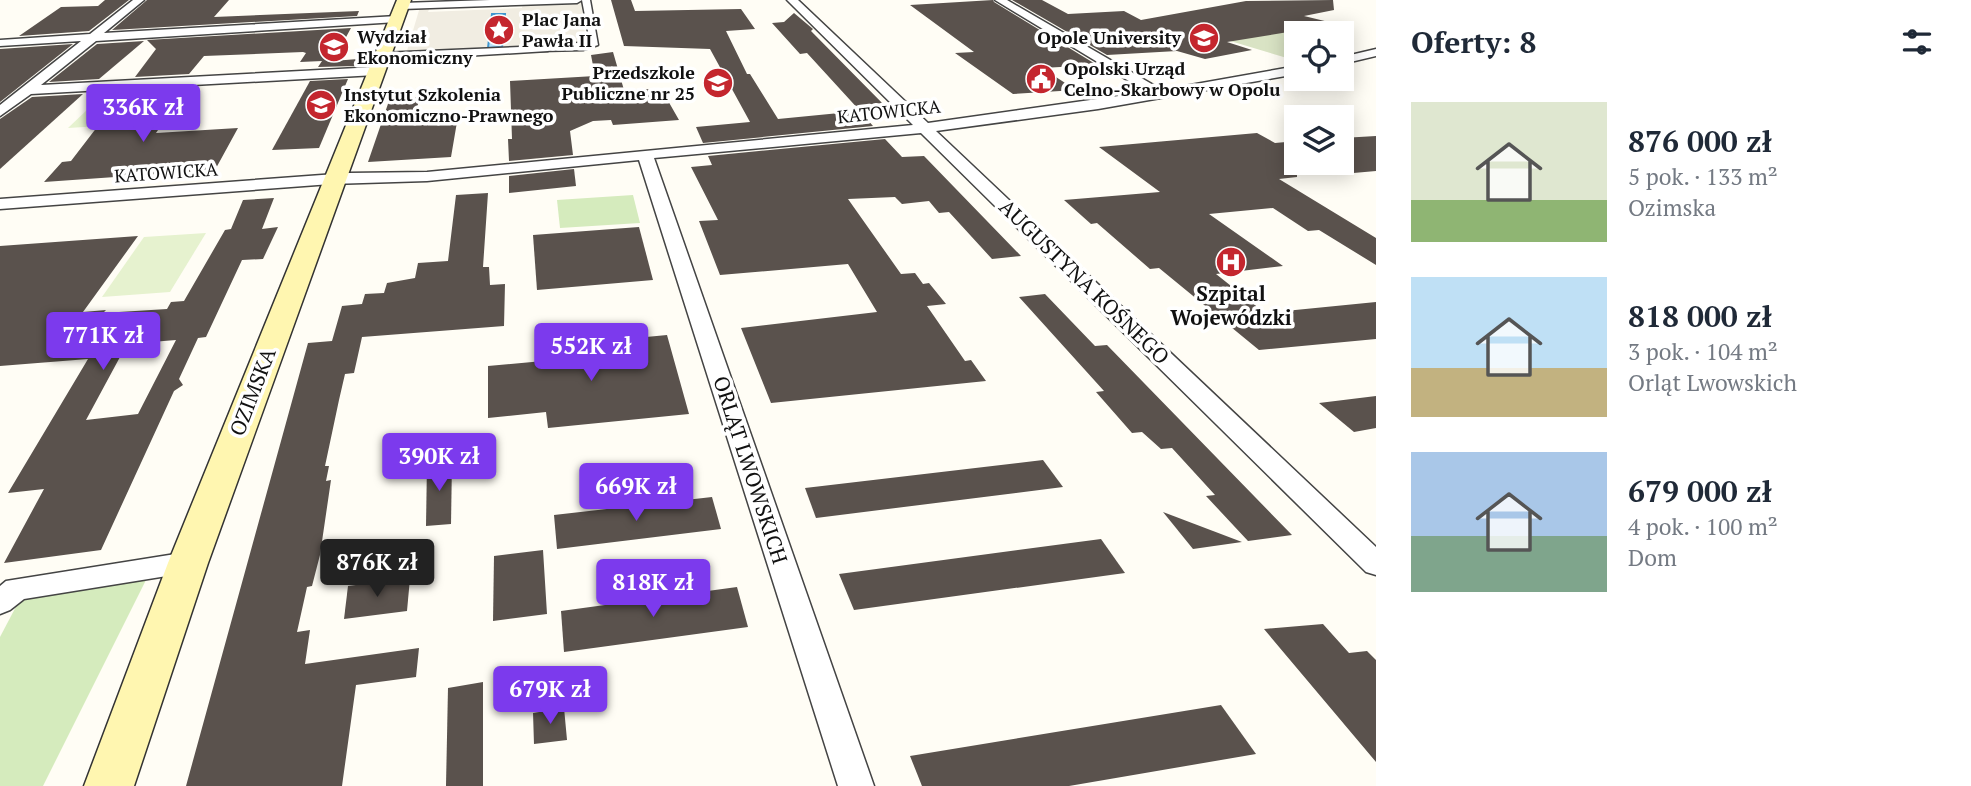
<!DOCTYPE html>
<html lang="pl">
<meta charset="utf-8">
<style>
body{margin:0;font-family:"PT Serif",serif;background:#f6f6f7;color:#1f2937;height:100vh;display:flex;flex-direction:column;font-size:26px;white-space:nowrap}
*{box-sizing:border-box;margin:0}
p{font-size:23px;color:#747a83}
.icon{flex:none;width:38px;height:38px;fill:none;stroke:currentColor;stroke-width:2;stroke-linecap:round;stroke-linejoin:round}
.map{position:relative;flex:1;overflow:hidden}
.sheet{display:flex;flex-direction:column;background:#fff;width:595px}
.sheet>*{flex:none}
.controls{position:absolute;left:1284px;top:21px;display:grid;gap:14px}
.controls a{display:grid;place-items:center;width:70px;height:70px;border-radius:0px;background:#fff;box-shadow:0 4px 18px #0003;font-size:35px}
.price{position:absolute;translate:-50% -60px;padding:0 16px;border-radius:7px;background:#7c3aed;color:#fff;font-size:23px;line-height:46px;filter:drop-shadow(0 2px 4px #0008)}
.price::after{content:'';position:absolute;left:50%;top:42px;width:21px;height:16px;margin-left:-10px;background:inherit;clip-path:polygon(0 0,100% 0,50% 100%)}
.price.on{background:#222;color:#fff}
ul{padding:0;list-style:none}
li{display:flex;align-items:center;gap:21px;height:175px;padding:0 35px}
li span{display:grid;place-items:center;flex:none;width:196px;height:140px;border-radius:0px;color:#555}
li>.icon{margin-inline-start:auto}
span .icon{width:84px;height:84px;fill:#fffc;stroke-width:1}
li b{font-size:30px}
h2{display:flex;justify-content:space-between;align-items:center;height:84px;padding:0 35px;font-size:30px}
main{display:flex;flex:1;min-height:0}
.map>svg:first-child{display:block}
.green{fill:#d5ebbd}
.cemetery{fill:#d9e3c4}
.pitch{fill:#e6f2cf}
.plaza{fill:#f1ede2}
.water{fill:#b9e0f7;stroke:#3f96cf;stroke-width:2}
.building{fill:#5a524d;fill-rule:evenodd}
.lines{fill:none;stroke-linecap:round;stroke-linejoin:round}
.pedestrian-casing{stroke:#444;stroke-width:3}
.minor-casing{stroke:#444;stroke-width:3}
.secondary-casing{stroke:#333;stroke-width:3}
.pedestrian{fill:#fff;fill-rule:evenodd}
.minor{fill:#fff;fill-rule:evenodd}
.secondary{fill:#fff6b0;fill-rule:evenodd}
.labels{text-anchor:middle;stroke-width:7;stroke-linejoin:round;paint-order:stroke}
.far-poi-label{font-size:18px;font-weight:bold;fill:#111;stroke:#fff;text-anchor:start}
.far-street-label{font-size:18px;fill:#111;stroke:#fff}
.street-label{font-size:21px;fill:#111;stroke:#fff}
.poi-label{font-size:21px;font-weight:bold;fill:#111;stroke:#fff}
</style>
<main>
<div class="map">
<svg width="1376" height="786" viewBox="0 0 1376 786">
<rect width="100%" height="100%" fill="#fffdf5"/>
<g class="green">
<path d="M633,195L640,223L560,228L557,200Z"/>
<path d="M146,580L43,786H0V637L20,599Z"/>
</g>
<path class="cemetery" d="M1288,27L1310,33H1297V61L1227,40Z"/>
<g class="pitch">
<path d="M181,104L166,122L68,128L88,109Z"/>
<path d="M206,233L170,292L102,297L144,237Z"/>
</g>
<path class="plaza" d="M581,1L586,43L579,46L406,54L420,7H430L428,12L522,8L523,3Z"/>
<path class="water" d="M492,14H505L502,47L488,48Z"/>
<g class="building">
<path d="M105,0H129L89,31L19,36L61,7L98,6Z"/>
<path d="M147,0H229L214,17L359,11L357,16L112,30Z"/>
<path d="M611,0H631L635,11L741,9L755,29L726,31L747,74H750L778,119L860,111L873,126L703,143L696,127L750,122L710,49L624,46Z"/>
<path d="M993,0L994,2L1097,65L1042,68L1076,90L1013,94L955,53L974,52L910,5Z"/>
<path d="M1012,0H1042L1068,14L1124,11L1141,20L1246,1L1333,0L1334,10L1304,16L1337,24L1227,42L1252,50L1205,59L1177,51L1107,55Z"/>
<path d="M794,13L813,29L811,31L889,110L861,112L807,53L800,54L772,23L784,22Z"/>
<path d="M351,28L333,61L358,59L355,66L318,67L322,61L300,62L306,53L303,52L204,56L189,74L135,77L156,49L147,40Z"/>
<path d="M144,41L99,79L49,82L97,44Z"/>
<path d="M73,44L0,102V49Z"/>
<path d="M613,52L624,90L652,89L654,93L663,92L679,120L613,125L611,120L593,121L570,131L573,155L509,161L508,139H512L510,81L595,76L591,55Z"/>
<path d="M348,79L319,148L272,150L310,81Z"/>
<path d="M178,89L146,128L160,127L156,133L238,128L215,170L44,182L62,162L71,161L124,92Z"/>
<path d="M83,94L0,169V119L32,97Z"/>
<path d="M421,97L414,114H418L415,124L457,122L451,157L368,162L390,98Z"/>
<path d="M1257,133L1275,143L1297,141V177L1279,179L1376,238V265L1319,230L1308,231L1273,208L1209,214L1283,266L1216,274L1265,313L1376,302V339L1259,350L1159,268L1150,269L1097,223L1091,224L1064,200L1160,192L1099,147Z"/>
<path d="M1376,136V171L1342,174V138Z"/>
<path d="M885,139L902,157L924,156L1021,256L992,259L949,212L939,213L929,201L902,204L895,197L848,199L901,274L915,273L923,284L929,283L946,304L927,306L965,361L971,360L986,381L771,403L741,328L877,312L848,264L720,275L699,221L718,220L691,167L712,165L708,156Z"/>
<path d="M574,169L576,186L509,193V176Z"/>
<path d="M488,193L483,267H489L490,285L505,284L504,326L362,337L354,373L345,374L339,400L325,466H329L326,481L331,480L320,555L312,586L307,587L297,632L310,630L305,664L419,648L416,677L356,685L342,786H186L308,343L332,341L342,306L362,304L365,294L384,293L387,283L415,278L418,263L448,261L456,195Z"/>
<path d="M274,198L262,229L278,227L263,259L242,260L206,337L198,338L179,379L183,385L174,391L101,550L4,563L44,489L8,493L88,359L0,366V246L138,236L83,312L106,310L103,313L167,309L171,302L184,301L225,230L231,229L243,200ZM176,340L138,414L86,420L127,344Z"/>
<path d="M639,227L653,280L537,290L533,235Z"/>
<path d="M1045,294L1095,346L1107,345L1292,535L1248,541L1206,496L1215,495L1172,448L1161,449L1142,432L1132,433L1096,392L1104,391L1019,297Z"/>
<path d="M667,335L689,414L548,428L546,412L488,418V366L543,361L542,347Z"/>
<path d="M1376,396V428L1354,432L1319,403Z"/>
<path d="M452,460L451,524L426,526L427,463Z"/>
<path d="M1043,460L1063,487L816,518L805,488Z"/>
<path d="M712,497L721,529L557,549L554,515Z"/>
<path d="M1163,512L1242,542L1193,549Z"/>
<path d="M1101,539L1125,573L854,610L839,574Z"/>
<path d="M543,550L547,614L493,621L494,556Z"/>
<path d="M410,578L407,611L344,619L348,586Z"/>
<path d="M737,587L748,627L564,652L561,611Z"/>
<path d="M1323,624L1349,653L1367,651L1376,660V762L1264,629Z"/>
<path d="M483,682V786H446L448,688Z"/>
<path d="M1221,705L1256,754L1069,786H922L910,756Z"/>
<path d="M564,708L567,740L534,744L533,713Z"/>
</g>
<g class="lines">
<g class="pedestrian-casing">
<path id="pedestrian" d="M582,0H590L598,45L583,50L541,51L540,49L544,46L590,42Z"/>
</g>
<g class="minor-casing">
<g id="minor">
<path d="M133,0H144L104,33L397,16L402,19L397,22L96,41L41,85L376,67L382,71L376,75L31,94L0,116V105L81,41L0,46V40L90,34Z"/>
<path d="M490,0H582L577,3L402,9L397,6L402,3Z"/>
<path d="M787,0H798L928,123L1147,92L995,0H1007L1162,90L1297,66V74L1098,109L936,131L1376,547V575L1366,572L921,133L654,158L874,786H838L639,160L427,181L331,184L0,209V199L349,173L427,172L913,125Z"/>
<path d="M544,46L548,47V51L381,61L375,57L381,53Z"/>
<path d="M1376,49V56L1342,64V57Z"/>
<path d="M188,552L198,555L202,563L198,571L24,599L10,610L0,614V586L6,581Z"/>
</g>
</g>
<g class="secondary-casing">
<path id="secondary" d="M397,0H411L208,563L134,786H84L168,563Z"/>
</g>
<use href="#pedestrian" class="pedestrian"/>
<use href="#minor" class="minor"/>
<use href="#secondary" class="secondary"/>
</g>
<defs>
<g id="sight-disc" transform="scale(1.575)"><circle r="9.5" fill="#c4262e" stroke="#fff"/><path d="M0-6L1.8-2.2L6-1.7L2.9 1.2L3.7 5.4L0 3.3L-3.7 5.4L-2.9 1.2L-6-1.7L-1.8-2.2Z" fill="#fff"/></g>
<g id="university-disc" transform="scale(1.575)"><circle r="9.5" fill="#c4262e" stroke="#fff"/><path d="M0-5L7-2L0 1L-7-2ZM-4 1L0 2.5L4 1V4Q0 6-4 4Z" fill="#fff"/></g>
<g id="civic-disc" transform="scale(1.575)"><circle r="9.5" fill="#c4262e" stroke="#fff"/><path d="M-.6-6.5H3V-4.5H.6V-3L4-1V1h2V6H-6V1h2V-1L-.6-3ZM-1.2 2.5V6h2.4V2.5Z" fill="#fff"/></g>
<g id="school-disc" transform="scale(1.575)"><circle r="9.5" fill="#c4262e" stroke="#fff"/><path d="M0-5L7-2L0 1L-7-2ZM-4 1L0 2.5L4 1V4Q0 6-4 4Z" fill="#fff"/></g>
<g id="hospital-disc" transform="scale(1.575)"><circle r="9.5" fill="#c4262e" stroke="#fff"/><path d="M-5-5h3v3.5h4V-5h3V5h-3V1.5h-4V5h-3Z" fill="#fff"/></g>
</defs>
<g fill-rule="evenodd">
<use href="#sight-disc" x="499" y="30"/>
<use href="#university-disc" x="1204" y="38"/>
<use href="#university-disc" x="334" y="47"/>
<use href="#civic-disc" x="1041" y="79"/>
<use href="#school-disc" x="718" y="83"/>
<use href="#school-disc" x="321" y="105"/>
<use href="#hospital-disc" x="1231" y="262"/>
</g>
<g class="labels">
<g class="far-poi-label">
<text x="522" y="26">Plac Jana<tspan x="522" dy="21">Pawła II</tspan></text>
<text x="357" y="43">Wydział<tspan x="357" dy="21">Ekonomiczny</tspan></text>
<text x="1181" y="44" text-anchor="end">Opole University</text>
<text x="1064" y="75">Opolski Urząd<tspan x="1064" dy="21">Celno-Skarbowy w Opolu</tspan></text>
<text x="695" y="79" text-anchor="end">Przedszkole<tspan x="695" dy="21">Publiczne nr 25</tspan></text>
<text x="344" y="101">Instytut Szkolenia<tspan x="344" dy="21">Ekonomiczno-Prawnego</tspan></text>
</g>
<g class="far-street-label">
<text transform="translate(889 112) rotate(-6)" y="6">KATOWICKA</text>
<text transform="translate(166 173) rotate(-4)" y="6">KATOWICKA</text>
</g>
<g class="street-label">
<text transform="translate(1084 282) rotate(44)" y="7">AUGUSTYNA KOŚNEGO</text>
<text transform="translate(253 392) rotate(-69)" y="7">OZIMSKA</text>
<text transform="translate(750 470) rotate(72)" y="7">ORLĄT LWOWSKICH</text>
</g>
<g class="poi-label">
<text x="1231" y="301">Szpital<tspan x="1231" dy="24">Wojewódzki</tspan></text>
</g>
</g>
</svg>
<div class="controls">
<a><svg class="icon" aria-label="locate" viewBox="0 0 24 24"><circle cx="12" cy="12" r="6"/><path d="M12 2v4M12 18v4M2 12h4M18 12h4"/></svg></a>
<a><svg class="icon" aria-label="layers" viewBox="0 0 24 24"><path d="M12 4l9 5-9 5-9-5zM3 14l9 5 9-5"/></svg></a>
</div>
<b class="price" style="left:143px;top:144px">336K zł</b>
<b class="price" style="left:103px;top:372px">771K zł</b>
<b class="price" style="left:591px;top:383px">552K zł</b>
<b class="price" style="left:439px;top:493px">390K zł</b>
<b class="price" style="left:636px;top:523px">669K zł</b>
<b class="price on" style="left:377px;top:599px">876K zł</b>
<b class="price" style="left:653px;top:619px">818K zł</b>
<b class="price" style="left:550px;top:726px">679K zł</b>
</div>
<section class="sheet">
<h2>Oferty: 8<svg class="icon" aria-label="filters" viewBox="0 0 24 24"><path d="M4 7h16M4 17h16"/><circle cx="9" cy="7" r="2"/><circle cx="15" cy="17" r="2"/></svg></h2>
<ul>
<li><span style="background:linear-gradient(#dfe7d0 70%,#8fb573 0)"><svg class="icon" aria-label="home" viewBox="0 0 24 24"><path d="M3 11l9-7 9 7M6 9v11h12V9"/></svg></span><div><b>876 000 zł</b><p>5 pok. · 133 m²</p><p>Ozimska</p></div></li>
<li><span style="background:linear-gradient(#bfe0f5 65%,#c2b280 0)"><svg class="icon" aria-label="home" viewBox="0 0 24 24"><path d="M3 11l9-7 9 7M6 9v11h12V9"/></svg></span><div><b>818 000 zł</b><p>3 pok. · 104 m²</p><p>Orląt Lwowskich</p></div></li>
<li><span style="background:linear-gradient(#a9c7e8 60%,#7fa58c 0)"><svg class="icon" aria-label="home" viewBox="0 0 24 24"><path d="M3 11l9-7 9 7M6 9v11h12V9"/></svg></span><div><b>679 000 zł</b><p>4 pok. · 100 m²</p><p>Dom</p></div></li>
</ul>
</section>
</main>
